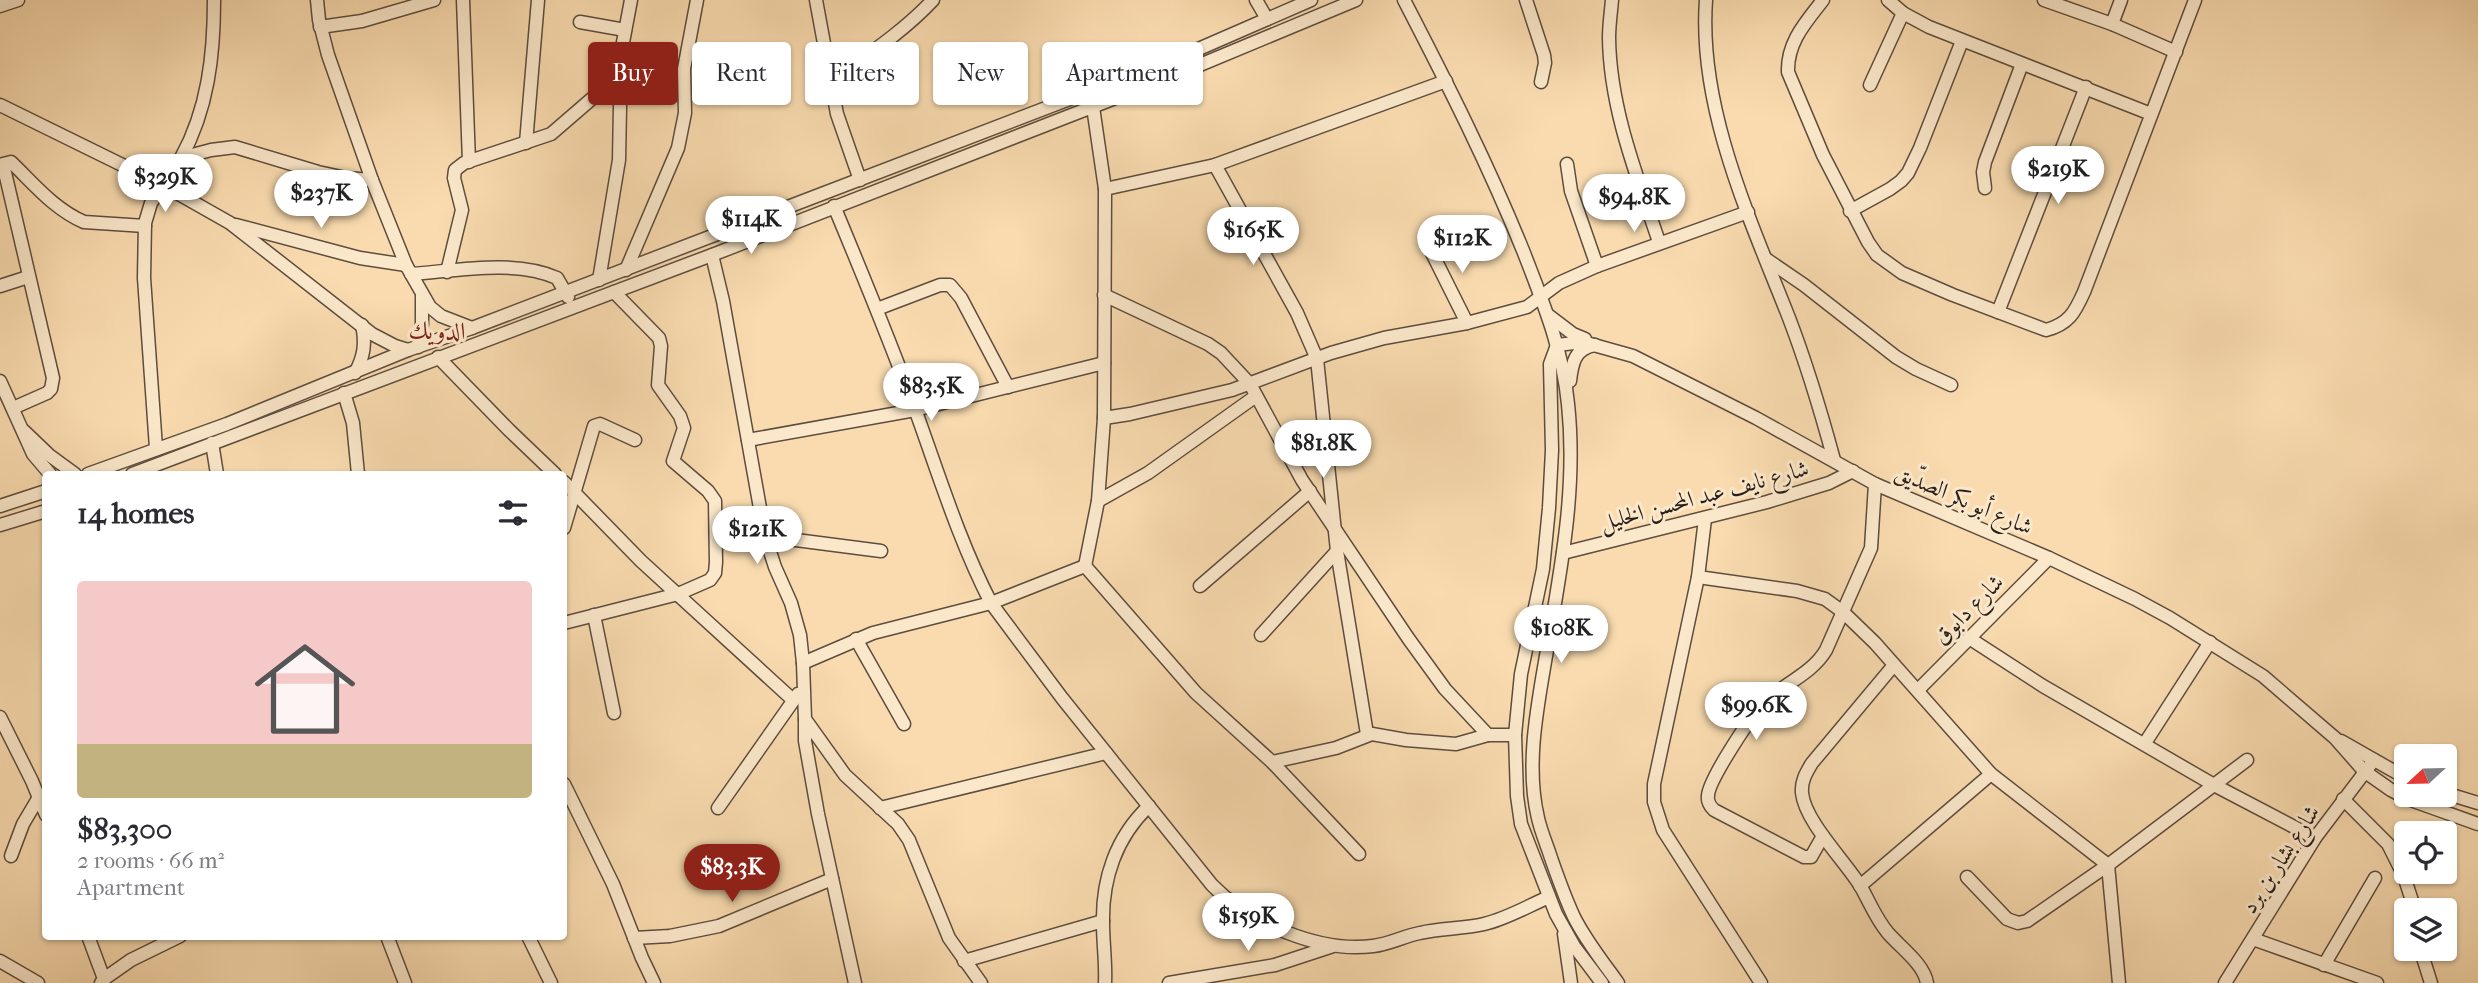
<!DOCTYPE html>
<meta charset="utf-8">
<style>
body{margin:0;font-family:"IM FELL French Canon",Amiri,serif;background:#f2f2f3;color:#2b2b33;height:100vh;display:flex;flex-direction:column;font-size:26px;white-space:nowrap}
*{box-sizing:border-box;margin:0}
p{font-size:23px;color:#7c7c81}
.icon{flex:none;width:38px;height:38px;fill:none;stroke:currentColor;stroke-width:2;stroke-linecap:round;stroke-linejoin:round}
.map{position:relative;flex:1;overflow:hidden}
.side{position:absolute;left:42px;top:471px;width:525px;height:469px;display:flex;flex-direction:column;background:#fff;border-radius:7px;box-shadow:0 2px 5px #0004}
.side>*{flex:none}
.banner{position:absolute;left:588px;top:42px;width:665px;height:63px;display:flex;gap:14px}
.needle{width:46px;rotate:248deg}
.buttons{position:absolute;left:2394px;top:744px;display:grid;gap:14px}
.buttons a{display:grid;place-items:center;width:63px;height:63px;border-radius:7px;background:#fff;box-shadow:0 2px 5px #0004;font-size:35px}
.price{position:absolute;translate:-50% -60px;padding:0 16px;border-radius:24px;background:#fff;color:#222;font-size:23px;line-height:46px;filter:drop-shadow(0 2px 4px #0008)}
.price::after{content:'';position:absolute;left:50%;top:42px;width:21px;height:16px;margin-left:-10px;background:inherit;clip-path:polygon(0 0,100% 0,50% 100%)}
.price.active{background:#8f2418;color:#fff}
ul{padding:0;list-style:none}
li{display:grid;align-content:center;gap:14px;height:371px;padding:0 35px}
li+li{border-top:2px solid #e1e1e2}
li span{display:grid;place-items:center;height:217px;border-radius:7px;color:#555}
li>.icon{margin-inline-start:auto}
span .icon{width:126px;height:126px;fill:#fffc;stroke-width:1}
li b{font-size:30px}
h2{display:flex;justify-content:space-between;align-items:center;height:84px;padding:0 35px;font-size:30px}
.chip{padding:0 24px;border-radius:7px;background:#fff;box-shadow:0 2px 5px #0004;font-size:24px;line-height:63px}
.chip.active{background:#8f2418;color:#fff}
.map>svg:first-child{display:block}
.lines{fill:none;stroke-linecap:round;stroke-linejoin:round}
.minor-casing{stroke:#5d4d3e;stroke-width:15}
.minor{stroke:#fbe8cb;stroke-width:12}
.labels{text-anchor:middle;stroke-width:6;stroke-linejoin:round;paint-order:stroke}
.street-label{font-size:23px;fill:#291e18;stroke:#fbe8cb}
.neighbourhood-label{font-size:24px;fill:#7a1f14;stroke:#fbe8cb}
</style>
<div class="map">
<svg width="2478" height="983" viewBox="0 0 2478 983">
<rect width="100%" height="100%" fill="#f9dbaf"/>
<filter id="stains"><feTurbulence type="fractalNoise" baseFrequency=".00286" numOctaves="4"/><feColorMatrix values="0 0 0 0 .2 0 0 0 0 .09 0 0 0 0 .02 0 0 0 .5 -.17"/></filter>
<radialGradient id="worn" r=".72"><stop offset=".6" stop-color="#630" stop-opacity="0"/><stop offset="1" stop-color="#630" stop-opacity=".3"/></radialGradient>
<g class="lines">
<g class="minor-casing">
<g id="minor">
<path d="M317,0L319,20L328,55L372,180L406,265L430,307L441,316L472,328"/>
<path d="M463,0L469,162"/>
<path d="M816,0L837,114L860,180"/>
<path d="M1256,0L1267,19"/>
<path d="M1404,0C1447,83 1489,166 1524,253C1543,302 1563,351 1568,404C1577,488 1561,568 1547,650C1538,704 1525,764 1538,818C1541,832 1547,845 1551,858C1558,878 1565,898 1574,917C1586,941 1603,962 1618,983"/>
<path d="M1526,0L1544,55L1545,63L1541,82"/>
<path d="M1612,0C1611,12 1609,25 1609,38C1610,109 1637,176 1659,242"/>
<path d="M1706,0C1698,108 1750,219 1789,318C1807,365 1821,412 1834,460"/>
<path d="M1823,0C1806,22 1787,42 1788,72L1823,155L1868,242L1877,255L1902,273L1953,295L2046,330C2069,324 2075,312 2084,292L2195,0"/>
<path d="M1888,0L1903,13L1929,27L2151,114"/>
<path d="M2044,0L2112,24L2176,52"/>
<path d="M0,6L18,0"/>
<path d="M580,22L625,30"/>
<path d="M2112,24L2121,0"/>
<path d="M320,27L362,21L434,0"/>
<path d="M830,82C866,56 903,32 933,0"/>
<path d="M1870,85L1903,13"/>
<path d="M0,105L163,185L230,223L372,334L395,346L408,350"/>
<path d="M1093,107L1105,189L1104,418L1130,414L1232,390L1331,353L1384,338L1467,323L1527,307L1559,283L1597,266L1748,212"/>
<path d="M526,143L538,0"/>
<path d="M181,158C208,109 214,55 214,0"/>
<path d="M1567,164L1571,191L1597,266"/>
<path d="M1215,165L1297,313L1317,359L1337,551L1367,734"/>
<path d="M1985,188L1983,172L1985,162L2022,64"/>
<path d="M1105,189L1215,165L1446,81"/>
<path d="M834,206C862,273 890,341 915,409C939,475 959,541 991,603L1085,566"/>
<path d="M1850,211L1890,189L1901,181L1908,173L1920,148L1962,41"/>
<path d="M236,225L360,258L406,265"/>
<path d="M1426,241L1467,323"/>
<path d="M712,255L723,301L765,536L775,567L791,603L800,635L803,663L805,719L845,775L898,824L909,840L949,938L981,983"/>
<path d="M1766,259L1804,285L1896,357L1916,369L1951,385"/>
<path d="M626,270L678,148L685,113L684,69L697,0"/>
<path d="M447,272L462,210L454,178L455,170L464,163L551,134L595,96L620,68"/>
<path d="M411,274C456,271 514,259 557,278L568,297"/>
<path d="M599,280L619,160L621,53L631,0"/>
<path d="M0,286L28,277"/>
<path d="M1104,295L1208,344L1221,353L1250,384L1302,480L1408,638L1445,689L1488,735"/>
<path d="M877,309L940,285H950L961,298L1008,387"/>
<path d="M1998,312L2086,87"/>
<path d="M1548,315L1573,334L1585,339"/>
<path d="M1557,345L1583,342L1633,356L1756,418L1875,484L2049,558L2135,599L2170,618L2263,676L2335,738L2364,771L2391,790L2408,799L2478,824"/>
<path d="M1557,345L1550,364L1552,450L1549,508L1543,569L1521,674L1515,735L1517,796L1521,824L1556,914L1574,946L1602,983"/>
<path d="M418,347L422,324V296"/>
<path d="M438,357L509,430L555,474"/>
<path d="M355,373C364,357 366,343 362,325"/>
<path d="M0,381L33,454L50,474"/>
<path d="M1570,381C1572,363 1575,348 1595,345"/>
<path d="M344,393L353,423L358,474"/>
<path d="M13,408L47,393L51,389L53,378L3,164L11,162C34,184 54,209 84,222L145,226"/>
<path d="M24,431L49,455L75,474"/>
<path d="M748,440L915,410L1104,363"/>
<path d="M212,443L217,474"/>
<path d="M156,448L144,278L145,223L151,203L181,158L211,150L235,147L318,172L346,178L372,180"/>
<path d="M88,474L227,424L408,350L472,328L1187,54L1311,0"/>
<path d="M132,474L712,255L1195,67L1356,0"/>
<path d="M564,482L641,561L793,700"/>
<path d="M1098,501L1148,473L1256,396"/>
<path d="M0,506L46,491"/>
<path d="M1705,519L1698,577L1654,784V802L1663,830L1761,983"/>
<path d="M0,525L46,511"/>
<path d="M564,528L594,426L600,424L635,440"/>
<path d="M765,536L881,551"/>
<path d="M1563,553L1767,502L1829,483L1853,471"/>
<path d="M1085,566L1196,693L1272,762L1359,854"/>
<path d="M1085,566L1098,501L1104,418"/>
<path d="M1698,577L1797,591L1825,599L1843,612L1875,643L1991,774L2108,865L2119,983"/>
<path d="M1200,586L1310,491"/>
<path d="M594,615L614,713"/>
<path d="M564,623L678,594L710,580L715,573L716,562L715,501L708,491L673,461L684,428L680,416L658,385L661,346L659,338L614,292"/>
<path d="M1261,635L1337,551"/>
<path d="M1969,638L2043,686L2214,785L2315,838"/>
<path d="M856,639L904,724"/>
<path d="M803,663L873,633L991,603L1062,698L1212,885C1249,923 1320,953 1373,946C1390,944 1404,936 1420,933C1441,928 1463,929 1484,924C1506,919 1528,906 1549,897"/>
<path d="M1894,665L1812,763C1806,773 1801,781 1802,793C1805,822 1846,862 1861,887C1870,903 1876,919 1888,933C1901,948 1924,964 1927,983"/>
<path d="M1918,690L2049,558"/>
<path d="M0,717L32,781L46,815"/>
<path d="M805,719V741L818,814L855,983"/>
<path d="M2341,741L2406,778"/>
<path d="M2145,743L2210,642"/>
<path d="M1272,762L1336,748L1372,734L1406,740L1456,744L1488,735H1515"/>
<path d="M564,784L613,884L642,958L654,983"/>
<path d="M2445,793L2478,803"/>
<path d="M2343,799L2388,844L2404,876L2415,910"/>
<path d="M718,808L798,694"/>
<path d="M880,808L1106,753"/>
<path d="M1823,836L1811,857H1804L1714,810C1710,806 1707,802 1708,796C1708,781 1752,714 1764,703C1783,684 1812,674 1826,650L1871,548L1875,484"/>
<path d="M11,856L23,824L39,797"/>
<path d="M1967,877L2007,919L2018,923L2027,921L2108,865L2247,760"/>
<path d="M1860,886L1991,774"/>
<path d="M1564,934L1571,983"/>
<path d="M88,936L104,979L101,983"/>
<path d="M387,936L405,983"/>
<path d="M528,936L551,983"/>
<path d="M634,938L670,936L719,926L832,879"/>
<path d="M2253,939L2377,983"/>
<path d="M2420,948L2431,983"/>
<path d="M0,961L38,983"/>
<path d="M964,961L1103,921"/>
<path d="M2324,965L2375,878"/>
<path d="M104,979L131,960L180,936"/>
<path d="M1105,983C1106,963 1103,943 1103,923C1102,879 1116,837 1149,806"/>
<path d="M1169,983L1275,965L1333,946"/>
<path d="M2225,983L2315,838L2374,760"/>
</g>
</g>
<use href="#minor" class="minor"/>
</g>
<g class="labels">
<g class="street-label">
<text transform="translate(1704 495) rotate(-15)" y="8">شارع نايف عبد المحسن الخليل</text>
<text transform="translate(1964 499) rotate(23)" y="8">شارع أبو بكر الصدّيق</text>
<text transform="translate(1968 609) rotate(-45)" y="8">شارع دابوق</text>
<text transform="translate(2280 859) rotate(-57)" y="8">شارع بشار بن برد</text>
</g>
<g class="neighbourhood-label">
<text x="437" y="339">الدويك</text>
</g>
</g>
<rect width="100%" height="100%" filter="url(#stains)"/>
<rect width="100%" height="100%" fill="url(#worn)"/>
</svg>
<div class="buttons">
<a><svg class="needle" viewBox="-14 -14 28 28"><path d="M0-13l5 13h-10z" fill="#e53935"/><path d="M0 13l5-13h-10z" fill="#7c7c81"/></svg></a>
<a><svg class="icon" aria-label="locate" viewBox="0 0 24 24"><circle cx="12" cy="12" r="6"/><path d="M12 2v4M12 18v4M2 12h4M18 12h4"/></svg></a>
<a><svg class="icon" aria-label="layers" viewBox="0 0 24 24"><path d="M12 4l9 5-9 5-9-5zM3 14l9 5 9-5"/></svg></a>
</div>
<b class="price" style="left:2058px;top:206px">$219K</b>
<b class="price" style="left:165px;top:214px">$329K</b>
<b class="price" style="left:321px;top:230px">$237K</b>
<b class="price" style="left:1634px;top:234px">$94.8K</b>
<b class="price" style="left:751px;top:256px">$114K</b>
<b class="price" style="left:1253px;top:267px">$165K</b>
<b class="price" style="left:1462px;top:275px">$112K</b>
<b class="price" style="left:931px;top:423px">$83.5K</b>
<b class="price" style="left:1323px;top:480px">$81.8K</b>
<b class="price" style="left:757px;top:566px">$121K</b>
<b class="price" style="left:1561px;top:665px">$108K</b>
<b class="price" style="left:1756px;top:742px">$99.6K</b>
<b class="price active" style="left:732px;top:904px">$83.3K</b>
<b class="price" style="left:1248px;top:953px">$159K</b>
<div class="banner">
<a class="chip active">Buy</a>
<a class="chip">Rent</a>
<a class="chip">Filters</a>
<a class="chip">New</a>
<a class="chip">Apartment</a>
</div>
<section class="side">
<h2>14 homes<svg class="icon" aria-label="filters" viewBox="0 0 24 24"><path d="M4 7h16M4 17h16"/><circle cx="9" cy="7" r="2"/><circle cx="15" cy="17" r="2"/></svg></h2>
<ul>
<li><span style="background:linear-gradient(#f6c9c9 75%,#c2b280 0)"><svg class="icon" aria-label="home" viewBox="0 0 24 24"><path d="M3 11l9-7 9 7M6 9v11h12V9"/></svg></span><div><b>$83,300</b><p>2 rooms · 66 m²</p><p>Apartment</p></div></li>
</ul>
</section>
</div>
